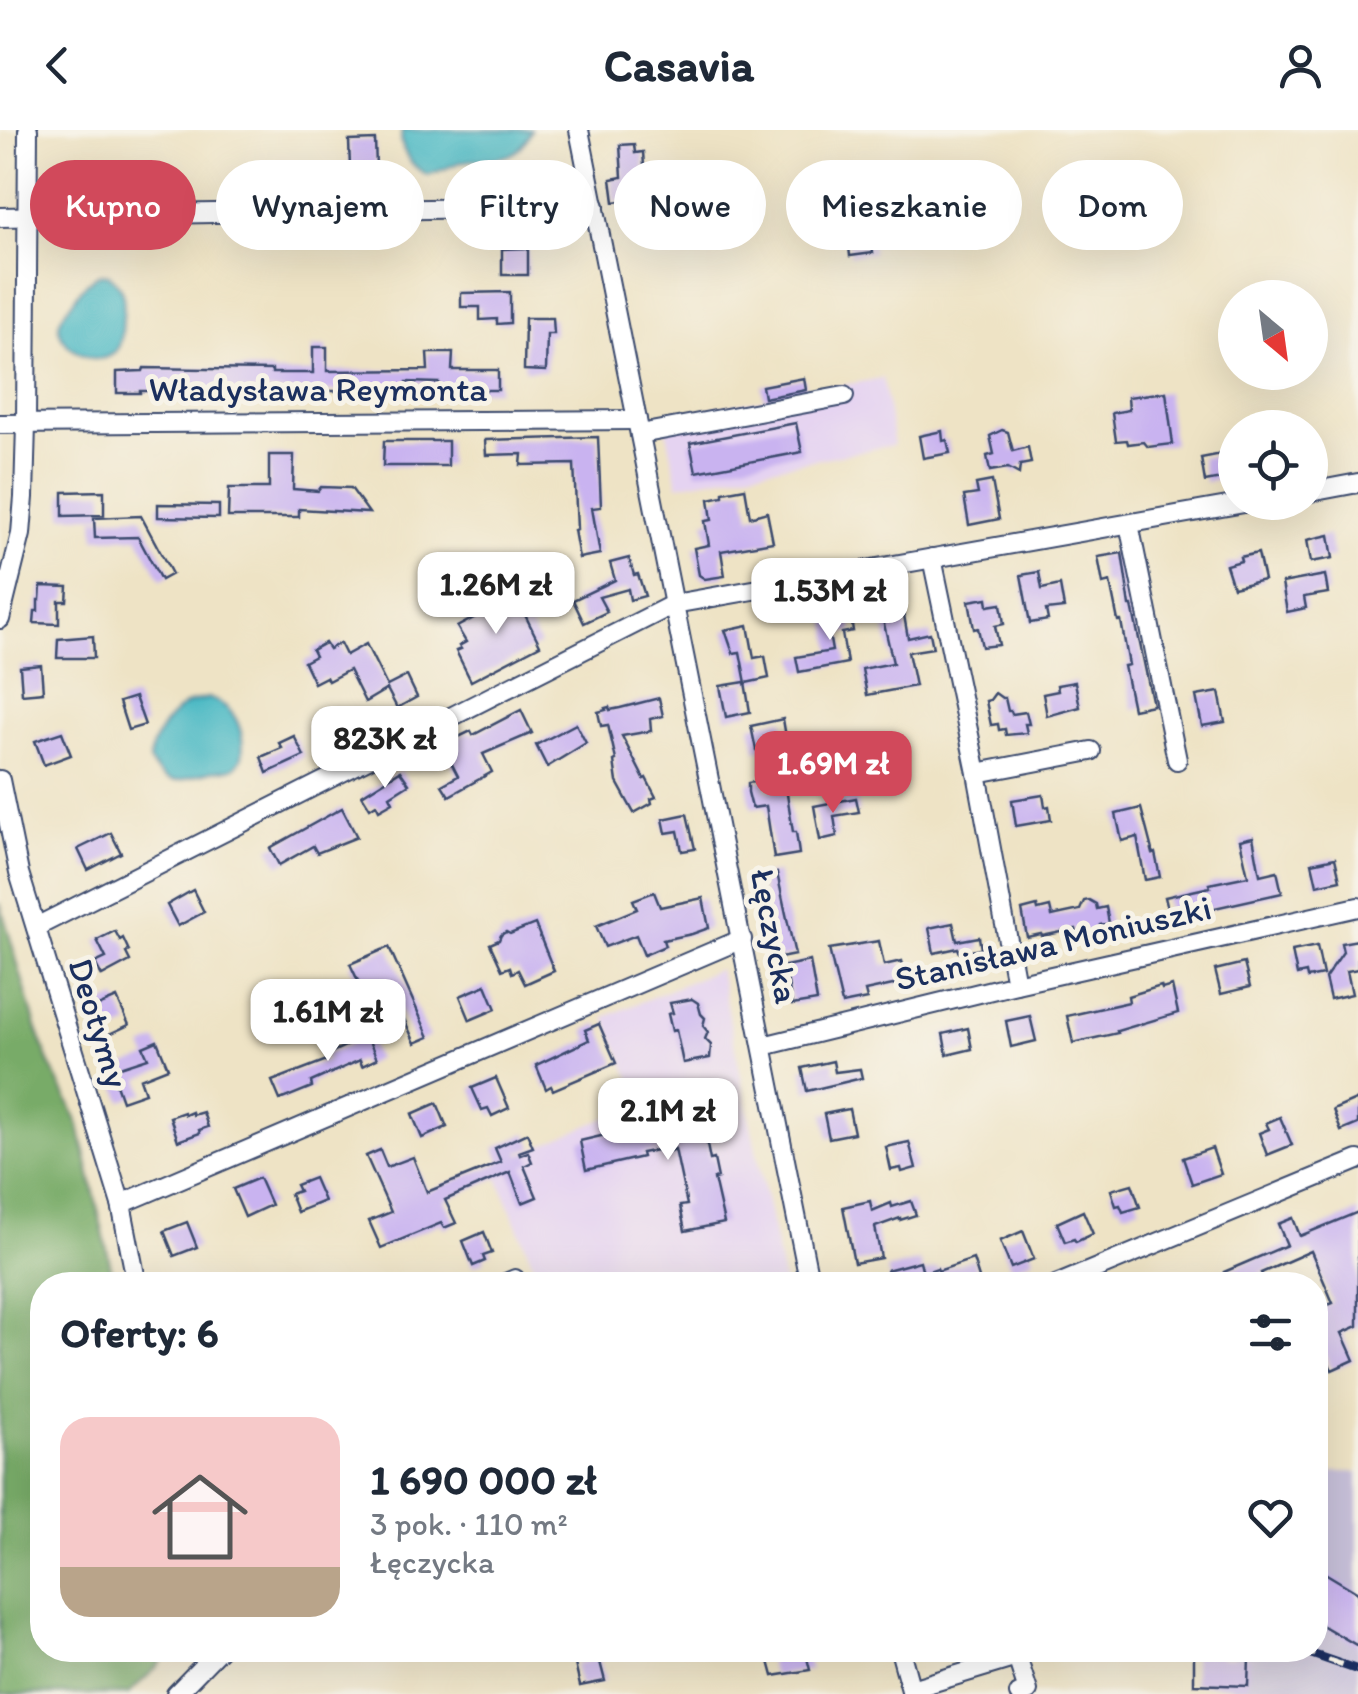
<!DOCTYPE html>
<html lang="pl">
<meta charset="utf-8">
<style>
body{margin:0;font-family:Itim,sans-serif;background:#f2f2f3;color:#1f2937;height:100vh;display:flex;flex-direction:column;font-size:38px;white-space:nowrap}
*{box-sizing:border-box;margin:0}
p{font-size:32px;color:#747a83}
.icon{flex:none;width:55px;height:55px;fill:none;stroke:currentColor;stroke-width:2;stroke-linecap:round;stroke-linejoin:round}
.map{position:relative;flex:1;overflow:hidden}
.panel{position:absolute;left:30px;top:1142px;width:1298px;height:390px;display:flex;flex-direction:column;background:#fff;border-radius:40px;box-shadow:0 10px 40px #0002}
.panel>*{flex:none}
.top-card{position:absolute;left:30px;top:30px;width:1300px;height:90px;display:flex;gap:20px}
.needle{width:65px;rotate:151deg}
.buttons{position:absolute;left:1218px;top:150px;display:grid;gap:20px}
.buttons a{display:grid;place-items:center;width:110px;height:110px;border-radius:50%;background:#fff;box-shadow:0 10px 40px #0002;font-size:50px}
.price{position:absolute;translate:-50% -85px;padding:0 22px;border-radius:20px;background:#fff;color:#222;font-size:32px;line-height:65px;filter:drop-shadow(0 2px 5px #0008)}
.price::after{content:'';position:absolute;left:50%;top:60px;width:30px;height:22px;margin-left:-15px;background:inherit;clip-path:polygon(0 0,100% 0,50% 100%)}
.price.selected{background:#d1495b;color:#fff}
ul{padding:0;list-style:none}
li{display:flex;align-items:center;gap:30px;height:250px;padding:0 30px}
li+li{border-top:2px solid #e0e1e3}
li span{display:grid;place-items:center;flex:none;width:280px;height:200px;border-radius:30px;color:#555}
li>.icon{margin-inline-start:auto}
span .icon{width:120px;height:120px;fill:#fffc;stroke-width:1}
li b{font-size:42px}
h2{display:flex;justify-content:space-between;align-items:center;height:120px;padding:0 30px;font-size:42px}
.chip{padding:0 35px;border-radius:45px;background:#fff;box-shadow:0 10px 40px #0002;font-size:35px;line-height:90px}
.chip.selected{background:#d1495b;color:#fff}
header{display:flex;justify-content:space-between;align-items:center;height:130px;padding:0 30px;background:#fff;font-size:45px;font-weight:700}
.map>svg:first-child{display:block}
.built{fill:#e5d3f1}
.industrial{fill:#c7c0d9}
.forest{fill:#78ab68;stroke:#4a6d63;stroke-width:2.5}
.water{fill:#4bb9c4;stroke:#337491;stroke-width:2.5}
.building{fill:#c9b3f0}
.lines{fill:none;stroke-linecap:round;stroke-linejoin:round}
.minor-casing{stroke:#3b4a6d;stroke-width:22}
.minor{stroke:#fff;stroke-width:18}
.rail-casing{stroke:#1b2f5e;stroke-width:9}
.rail{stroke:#f7f3e8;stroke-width:5;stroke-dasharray:15;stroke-linecap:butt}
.labels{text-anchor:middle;stroke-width:10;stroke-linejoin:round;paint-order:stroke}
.street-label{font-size:35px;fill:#1b2f5e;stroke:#f7f3e8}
</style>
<header><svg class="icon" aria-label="back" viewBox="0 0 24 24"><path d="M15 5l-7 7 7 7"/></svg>Casavia<svg class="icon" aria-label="person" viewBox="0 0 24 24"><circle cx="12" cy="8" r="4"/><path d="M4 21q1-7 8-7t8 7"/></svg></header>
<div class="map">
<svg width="1358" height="1564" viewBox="0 0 1358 1564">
<rect width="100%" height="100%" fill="#f7f3e8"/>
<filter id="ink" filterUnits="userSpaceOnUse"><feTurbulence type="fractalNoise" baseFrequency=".01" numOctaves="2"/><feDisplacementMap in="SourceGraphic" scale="20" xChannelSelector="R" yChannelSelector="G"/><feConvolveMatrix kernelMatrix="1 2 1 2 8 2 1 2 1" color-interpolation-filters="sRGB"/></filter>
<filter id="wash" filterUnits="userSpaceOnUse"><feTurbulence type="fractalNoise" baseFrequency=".0048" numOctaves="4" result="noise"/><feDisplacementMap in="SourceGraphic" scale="40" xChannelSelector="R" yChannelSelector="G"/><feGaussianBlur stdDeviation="2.25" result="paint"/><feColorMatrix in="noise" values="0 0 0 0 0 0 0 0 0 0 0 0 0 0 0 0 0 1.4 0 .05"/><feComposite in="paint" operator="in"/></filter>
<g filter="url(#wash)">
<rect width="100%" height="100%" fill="#eee3c5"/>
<g class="built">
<path d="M883,248L894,315L678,355L664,287Z"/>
<path d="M719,839L784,1155H542L493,1036L641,973L605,887Z"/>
</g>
<path class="industrial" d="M1315,1342H1358V1564H1232L1233,1520H1315Z"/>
<path class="forest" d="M0,773L37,900L51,937L71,976L79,996L115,1155H42V1520H170L155,1539L128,1564H0Z"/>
<g class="water">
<path d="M402,0H531C515,40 486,23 458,33C447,38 439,42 427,45C411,36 398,19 402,0Z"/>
<path d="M100,144L109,145C123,156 125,168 123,186C122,197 123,215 114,223C97,238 62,220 59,198C58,188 67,179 73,171C81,159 87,151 100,144Z"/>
<path d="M208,568C228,574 239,587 242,608C243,615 244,625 240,631C234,642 221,639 211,641C182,648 170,663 149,631C151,610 171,579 192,572C194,571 205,569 208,568Z"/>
</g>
<g id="blocks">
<g class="building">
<path d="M375,10L376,37L350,38L349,11Z"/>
<path d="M634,14L635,23L643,22L646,62L662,60L663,66H671L672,79L643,82L642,68L614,72L611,49L622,47L620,15Z"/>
<path d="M870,95L873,123L850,126L847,98Z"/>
<path d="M528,118V145H502V119Z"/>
<path d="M510,162V193L497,194V189L480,190V177H461V163Z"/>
<path d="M525,188H553L554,204H547L546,241L524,240Z"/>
<path d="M313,217H327V241L428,240L427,223H453L452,240H498V260H439V253L407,252V261H140V263H117V242L143,241L144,238L272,240V243H313Z"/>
<path d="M804,248L806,260L764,268L762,256Z"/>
<path d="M1166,262L1173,314L1148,317L1144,312L1128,314L1127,310L1116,311L1112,283L1129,280L1128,267Z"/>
<path d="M796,293L802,322L696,342L690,313Z"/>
<path d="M1002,300L1008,302L1013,321L1028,317L1031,333L1020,335L1019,344L1008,338L990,341L987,326L994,324L990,306Z"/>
<path d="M942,301L943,311L947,310L950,323L923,328L919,306Z"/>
<path d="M598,307L601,377L592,378L600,424L579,428L574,400L577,399L574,334L521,335L522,324L486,325L485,310Z"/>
<path d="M384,311H448V336H383Z"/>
<path d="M1227,323L1232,347L1205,352L1201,328Z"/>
<path d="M269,325H294L293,359L318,361L321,357L351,358L369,383L299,379V387H228L229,358H269Z"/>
<path d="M992,351L999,389L969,395L964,366L978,364L976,354Z"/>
<path d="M745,358L750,387L767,382L773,412L721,421L725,446L705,449L699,445L694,418L709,415L705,391L712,390L709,369L723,366V362Z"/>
<path d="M104,361V385L63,386V362Z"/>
<path d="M158,374L219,375V388L158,387Z"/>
<path d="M141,386L172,444L161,450L138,407L95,408L94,388Z"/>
<path d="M1329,405L1333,428L1311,432L1307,410Z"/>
<path d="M1122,423L1130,476H1132L1153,575L1133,579L1124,536L1129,535L1121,491H1118L1110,452L1103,454L1098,427Z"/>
<path d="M1258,423L1264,450L1233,457L1226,435L1241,431L1240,427Z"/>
<path d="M629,428L634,445L638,444L645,466L630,470L628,459L599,467L607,482L584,493L573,470L615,450L610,433Z"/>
<path d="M1039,442L1042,459L1060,455L1064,478L1046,480L1048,490L1030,493L1021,445Z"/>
<path d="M1325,445L1328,463L1304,467L1306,478L1287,482L1282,453Z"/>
<path d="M41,456L68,457L67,471H59V494L34,493L35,481H38V470H40Z"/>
<path d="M512,459L540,515L471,551L456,521L461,519L459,516L466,512L457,497L487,481L485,475L501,468L500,465Z"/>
<path d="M901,468L908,508L930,503L933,518L908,522L915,556L867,565L862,539L893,533L879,472Z"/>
<path d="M987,468L988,476L1001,474L1004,494L995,496L999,515L982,517L978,498L974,499L969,471Z"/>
<path d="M849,477L853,501L842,503L847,533L799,542L796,527L832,521L825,481Z"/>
<path d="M748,495L754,528L765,526L769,548L746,553L740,522L733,523L725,500Z"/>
<path d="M93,506L94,528H57L58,509Z"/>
<path d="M325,513L329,519L340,513L346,525L366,514L387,556L407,546L417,567L397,578L387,559L365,572L349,540L328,551L326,547L314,553L304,532L315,526L312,520Z"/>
<path d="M41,535L43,562L22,564L20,537Z"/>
<path d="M745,552L750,582L726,587L720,556Z"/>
<path d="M1075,552L1080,577L1047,586L1043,564L1058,561L1057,555Z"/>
<path d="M1219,562L1225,592L1202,596L1196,566Z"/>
<path d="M995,563L1002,568H1005L1008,581H1011L1012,584L1026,582L1029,594H1025L1027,603L1006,605L1005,599L999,600L998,594L991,595L986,571L990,570Z"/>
<path d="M135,567L145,595L128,600L119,572Z"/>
<path d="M659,568L663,586L650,589L651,601L622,606L644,649L646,648L656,667L651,669L652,673L634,683L617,652L614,631L616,630L608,595L601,596L598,582L606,580L605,578L609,577L610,580L620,578Z"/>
<path d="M521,580L532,603L483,624L492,642L449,666L442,655L458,646L442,615L471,601L473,605Z"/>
<path d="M783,589L787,613L756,620L751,596Z"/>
<path d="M576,594L586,613L547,637L536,615Z"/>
<path d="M62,602L71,625L44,635L35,611Z"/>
<path d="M294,606L304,626L267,643L261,627L282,618L279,613Z"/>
<path d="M400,641L409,654L390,666L393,672L379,680L376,674L370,678L362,665Z"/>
<path d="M765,650L767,661L786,658L793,702H796L799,724L774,728L766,676L752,678L748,662V653Z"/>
<path d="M1043,665L1045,677L1049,676L1051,690L1016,696L1012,670Z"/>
<path d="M856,668L859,682L834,686L837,706L820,710L814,676Z"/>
<path d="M342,678L357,707L317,723L313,716L279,735L270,718Z"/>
<path d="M1141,678L1153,724L1155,723L1160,747L1145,750L1137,707L1122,711L1116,684Z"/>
<path d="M687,684L695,719L682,721L678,701L666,703L663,689Z"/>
<path d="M111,703L121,723L88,740L78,719Z"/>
<path d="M1253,707L1260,745L1277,741L1282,763L1170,788L1165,767L1210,757L1209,754L1248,746L1240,710Z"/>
<path d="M1335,728L1340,750L1317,755L1312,733Z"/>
<path d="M777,743L795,825L775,829L760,746Z"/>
<path d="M193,760L204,782L178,796L167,775Z"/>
<path d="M654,762L660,777L703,768L709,798L692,804L663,810L665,816L644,825L636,805L605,817L596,796L637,779L633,770Z"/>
<path d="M1089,770L1096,774L1097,779L1106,777L1109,793L1100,795L1101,800L1085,803V801L1077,803L1076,799L1042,806L1041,804L1027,807L1022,780L1037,776L1038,780L1050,777L1052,786L1080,780L1084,771Z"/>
<path d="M953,793L957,811L979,807L981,819L960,823L958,818L934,823L929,798Z"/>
<path d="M535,794L554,841L525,854L518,840L512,843L510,837L502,840L490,814L499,810L501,805L506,802L510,804Z"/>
<path d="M115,801L120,810L123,808L129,821L126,823L130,831L102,846L95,833L106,828L97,810Z"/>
<path d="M1358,810V839L1347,841L1352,864L1330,869L1325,848L1343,822L1341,813Z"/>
<path d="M879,811L884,835L902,831L907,852L865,861L867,869L842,874L829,819Z"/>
<path d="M1317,816L1323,845L1307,848L1306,843L1297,845L1292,821Z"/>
<path d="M389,817L429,907L415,913L393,865L346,885L337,863L359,853L350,834Z"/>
<path d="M810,831L817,871L792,875L785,836Z"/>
<path d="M1244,833L1250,857L1221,864L1215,840Z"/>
<path d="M486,855L496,879L470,890L460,866Z"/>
<path d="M1161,856L1162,859L1172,856L1178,883L1117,901L1118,903L1073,913L1067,886L1129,872L1128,866Z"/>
<path d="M117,868L129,895L103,907L91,879Z"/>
<path d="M692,869L698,873L701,884L705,888L703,896L708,902L705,909L711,915L710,928L683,933L676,900L672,901L668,884L673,883L670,873Z"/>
<path d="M1030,886L1036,911L1011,917L1006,891Z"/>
<path d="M361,893L377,929L362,936L360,930L311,952L312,957L280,970L272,951L327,930L325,925L352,913L346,900Z"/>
<path d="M599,894L616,933L553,960L551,956L546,959L536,935L589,910L585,900Z"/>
<path d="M968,898L972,919L947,925L943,904Z"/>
<path d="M157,911L168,938L140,949L145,963L122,971L111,940L148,928L143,917Z"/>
<path d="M833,931L835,942L860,939L862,948L807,961L802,938Z"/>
<path d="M496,948L509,978L492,986L488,978L482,980L472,958Z"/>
<path d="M1358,969V994L1341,1001L1333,980Z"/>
<path d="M437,973L447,997L422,1008L412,984Z"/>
<path d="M849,979L854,1003L829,1008L824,984Z"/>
<path d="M184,982L185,985L192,982L193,985L203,982L208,997L199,1000L200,1003L178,1011L170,987Z"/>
<path d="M701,985L710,1030L714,1029L718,1048L714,1049L724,1093L685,1101L680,1076L687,1075L675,1019L670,1021L668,1018L641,1023L642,1027L586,1040L580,1011L635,998L636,1001L663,996V994Z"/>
<path d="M1280,987L1292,1015L1267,1025L1259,1003L1269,999L1266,993Z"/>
<path d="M527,1003L533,1017L519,1022L520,1025L528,1022L532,1032L524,1036L537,1067L522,1073L510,1042L445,1070L456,1093L444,1098L441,1093L381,1118L369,1091L391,1082L366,1026L380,1020L387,1037L413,1027L427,1062L501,1032L495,1018Z"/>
<path d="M909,1012L916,1038L902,1042L901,1038L891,1040L886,1017Z"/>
<path d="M1212,1018L1221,1044L1192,1054L1183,1028Z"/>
<path d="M259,1048L271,1075L245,1087L233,1059Z"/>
<path d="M314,1048L324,1071L297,1082L290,1064L299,1061L296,1055Z"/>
<path d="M1132,1054L1140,1077L1123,1082L1120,1075L1116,1076L1111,1060Z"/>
<path d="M870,1071L872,1081L891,1073L892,1077L911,1071L916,1085L900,1090V1088L875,1097L881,1128L854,1133L843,1077Z"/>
<path d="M1083,1081L1093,1104L1076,1112L1074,1109L1065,1112L1057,1093Z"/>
<path d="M1358,1082V1196L1342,1203L1354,1230L1332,1240L1324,1223L1315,1227V1180L1333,1173L1311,1121L1261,1143L1266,1155H1230L1224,1142L1287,1115L1278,1094L1293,1088L1300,1106Z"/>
<path d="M187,1092L197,1117L174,1126L164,1101Z"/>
<path d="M1023,1101L1034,1129L1011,1138L1000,1111Z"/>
<path d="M484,1102L492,1123L483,1126L485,1131L473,1136L463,1111Z"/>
<path d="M973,1129L980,1151L969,1155H891L887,1140L920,1131L923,1143L937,1138L938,1141Z"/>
<path d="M1315,1437L1358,1463V1516L1315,1491Z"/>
<path d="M766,1520H805L810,1540L773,1546Z"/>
<path d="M1194,1520H1219V1527H1249L1248,1556L1194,1554Z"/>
<path d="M599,1528L605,1551L580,1556L575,1534Z"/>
</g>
</g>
</g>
<g filter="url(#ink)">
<use href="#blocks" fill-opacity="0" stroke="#3b4a6d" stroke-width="2.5"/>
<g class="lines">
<g class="minor-casing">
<g id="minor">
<path d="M579,0L810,1155"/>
<path d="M0,87L595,76"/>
<path d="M0,294L637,290"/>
<path d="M640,304L844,266"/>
<path d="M1310,362L1358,353"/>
<path d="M1129,394L1177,630"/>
<path d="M932,428L977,643L1016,854"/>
<path d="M0,489L21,404L24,367L26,294L28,0"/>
<path d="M977,643L1091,621"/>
<path d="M0,650L19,743L121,1074L137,1155"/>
<path d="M36,797L674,474L1250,372"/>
<path d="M763,916L1016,854L1358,777"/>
<path d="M121,1074L742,809"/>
<path d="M501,1155L515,1149"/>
<path d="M1056,1155L1358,1030"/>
<path d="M900,1520L912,1564"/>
<path d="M911,1559L1017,1527L1028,1561L1019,1564"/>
<path d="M176,1564L219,1520"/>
</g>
</g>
<use href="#minor" class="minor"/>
<g class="rail-casing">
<path id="rail" d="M1300,1520L1358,1540"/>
</g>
<use href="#rail" class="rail"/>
</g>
</g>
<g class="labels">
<g class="street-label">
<text x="318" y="271">Władysława Reymonta</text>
<text transform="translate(775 806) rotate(79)" y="12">Łęczycka</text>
<text transform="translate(1053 813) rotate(-13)" y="12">Stanisława Moniuszki</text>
<text transform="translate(99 893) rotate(73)" y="12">Deotymy</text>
</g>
</g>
</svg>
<div class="buttons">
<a><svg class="needle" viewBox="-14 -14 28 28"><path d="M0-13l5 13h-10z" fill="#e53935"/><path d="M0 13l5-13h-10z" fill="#747a83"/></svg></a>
<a><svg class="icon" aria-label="locate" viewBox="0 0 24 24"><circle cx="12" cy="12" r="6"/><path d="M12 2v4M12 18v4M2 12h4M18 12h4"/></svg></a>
</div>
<b class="price" style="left:496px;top:507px">1.26M zł</b>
<b class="price" style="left:830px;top:513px">1.53M zł</b>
<b class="price" style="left:385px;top:661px">823K zł</b>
<b class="price selected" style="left:833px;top:686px">1.69M zł</b>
<b class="price" style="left:328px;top:934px">1.61M zł</b>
<b class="price" style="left:668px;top:1033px">2.1M zł</b>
<div class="top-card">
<a class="chip selected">Kupno</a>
<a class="chip">Wynajem</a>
<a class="chip">Filtry</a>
<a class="chip">Nowe</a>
<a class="chip">Mieszkanie</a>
<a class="chip">Dom</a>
</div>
<section class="panel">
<h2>Oferty: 6<svg class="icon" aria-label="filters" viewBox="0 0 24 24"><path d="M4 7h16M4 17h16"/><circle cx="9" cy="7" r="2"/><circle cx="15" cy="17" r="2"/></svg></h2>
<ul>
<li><span style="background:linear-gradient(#f6c9c9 75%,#b9a48a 0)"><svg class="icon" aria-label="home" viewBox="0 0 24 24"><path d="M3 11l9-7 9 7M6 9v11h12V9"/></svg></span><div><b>1 690 000 zł</b><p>3 pok. · 110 m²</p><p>Łęczycka</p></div><svg class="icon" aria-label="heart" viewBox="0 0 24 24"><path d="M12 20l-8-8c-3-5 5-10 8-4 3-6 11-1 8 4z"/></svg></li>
</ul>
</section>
</div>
